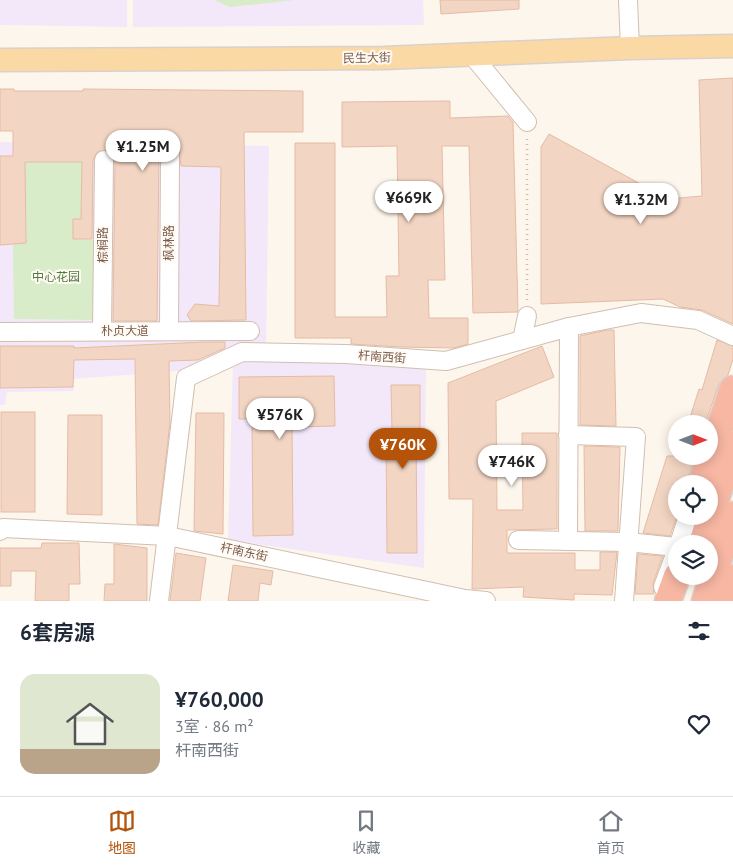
<!DOCTYPE html>
<html lang="zh">
<meta charset="utf-8">
<style>
body{margin:0;font-family:"PT Sans","Noto Sans SC",sans-serif;background:#f2f2f3;color:#1f2937;height:100vh;display:flex;flex-direction:column;font-size:19px;white-space:nowrap}
*{box-sizing:border-box;margin:0}
p{font-size:16px;color:#747a83}
.icon{flex:none;width:28px;height:28px;fill:none;stroke:currentColor;stroke-width:2;stroke-linecap:round;stroke-linejoin:round}
.map{position:relative;height:601px;overflow:hidden}
.panel{display:flex;flex-direction:column;background:#fff;flex:1}
.panel>*{flex:none}
.needle{width:32px;rotate:90deg}
.fabs{position:absolute;left:668px;top:415px;display:grid;gap:10px}
.fabs a{display:grid;place-items:center;width:50px;height:50px;border-radius:50%;background:#fff;box-shadow:0 2px 12px #0003;font-size:25px}
.price{position:absolute;translate:-50% -42px;padding:0 11px;border-radius:18px;background:#fff;color:#222;font-size:16px;line-height:32px;filter:drop-shadow(0 1px 2px #0008)}
.price::after{content:'';position:absolute;left:50%;top:30px;width:15px;height:11px;margin-left:-8px;background:inherit;clip-path:polygon(0 0,100% 0,50% 100%)}
.price.selected{background:#b45309;color:#fff}
ul{padding:0;list-style:none}
li{display:flex;align-items:center;gap:15px;height:125px;padding:0 20px}
li span{display:grid;place-items:center;flex:none;width:140px;height:100px;border-radius:15px;color:#555}
li>.icon{margin-inline-start:auto}
span .icon{width:60px;height:60px;fill:#fffc;stroke-width:1}
li b{font-size:21px}
h2{display:flex;justify-content:space-between;align-items:center;height:60px;padding:0 20px;font-size:21px}
.menu{display:flex;justify-content:space-around;align-items:center;height:70px;border-top:1px solid #e0e1e3;background:#fff;font-size:14px;color:#747a83}
.menu a{display:grid;justify-items:center;gap:2px}
.menu .selected{color:#b45309}
.map>svg:first-child{display:block}
.education{fill:#f3e8fa}
.green{fill:#d8ecc9}
.building{fill:#f3d5c3;stroke:#e6bba3}
.lines{fill:none;stroke-linecap:round;stroke-linejoin:round}
.minor-casing{stroke:#d1beb0;stroke-width:20}
.major-casing{stroke:#dad1cd;stroke-width:25}
.highway-casing{stroke:#dad1cd;stroke-width:29}
.path{stroke:#d9b8a5;stroke-width:2.5;stroke-dasharray:1 4;stroke-linecap:butt}
.minor{stroke:#fff;stroke-width:18}
.major{stroke:#fbd9a5;stroke-width:22}
.highway{stroke:#f7b7a3;stroke-width:26}
.labels{text-anchor:middle;stroke-width:4;stroke-linejoin:round;paint-order:stroke}
.street-label{font-size:12px;fill:#7a5c4d;stroke:#fffaf3}
.park-label{font-size:12px;fill:#537a41;stroke:#fffaf3}
</style>
<div class="map">
<svg width="733" height="601" viewBox="0 0 733 601">
<rect width="100%" height="100%" fill="#fdf6ec"/>
<g class="education">
<path d="M0,0H127V27L0,25Z"/>
<path d="M133,0H423L424,25L133,27Z"/>
<path d="M0,142L269,146L266,353L205,369L73,379L74,391L7,392L5,405H0Z"/>
<path d="M426,359L424,568L228,540L233,361Z"/>
</g>
<g class="green">
<path d="M214,0H294L230,7Z"/>
<path d="M25,162H82L81,219H73V239L98,240L99,320L14,319L13,244L26,243Z"/>
</g>
<g class="building">
<path d="M440,0H519V9L441,14Z"/>
<path d="M733,78V324L702,310L680,307L663,299L541,304V147L549,134L668,199L702,196L699,80Z"/>
<path d="M0,89H14V91H83V89L303,91V132H244L246,320L191,321L187,315L195,304L219,306L221,167L181,166L179,150L175,146H164L159,155L157,321H113L115,160L109,151H98L93,159L92,239H73V219H81L82,162H25L26,243L0,245V156H13V131H0Z"/>
<path d="M450,101V118L508,116L513,122L518,312L473,313L469,146H442L445,280H428L429,318H468V344L454,348L401,347L351,344V338H295V143H335V317H387L386,276H399L397,146L342,147V102Z"/>
<path d="M607,330H614L616,426L580,425V336Z"/>
<path d="M717,340L733,346V359L728,375L719,384L705,424H688L699,389L702,390Z"/>
<path d="M204,342H225V348L198,360L169,361L170,423L158,525L137,524L135,359L74,360L73,387L0,388V346H74V348Z"/>
<path d="M542,346L554,377L496,401L497,510H523L522,433H557V529L507,530V553H575V570H600V552H617L612,595L574,594V600L523,597L524,587L472,589L473,499H449L448,383Z"/>
<path d="M334,376L335,426L292,427L293,535L253,536L252,419H239V377Z"/>
<path d="M391,385H420V428L416,430L417,553H387L386,431H392Z"/>
<rect x="1" y="412" width="34" height="100"/>
<path d="M196,413H224L223,534L194,531Z"/>
<path d="M68,415H102V515L67,514Z"/>
<path d="M584,446L620,447L618,531H585Z"/>
<path d="M667,456H695L686,484H676L677,516L670,536L643,533Z"/>
<path d="M42,543H79L80,584H69V601H35L36,571H11V586H0V548H41Z"/>
<path d="M114,544L147,548V601H104L105,584H114Z"/>
<path d="M176,553L206,558L200,601H170Z"/>
<path d="M638,554L663,556L653,583L654,594H635Z"/>
<path d="M233,565L273,571L271,585L260,583L258,601H228Z"/>
</g>
<g class="lines">
<g class="minor-casing">
<g id="minor">
<path d="M628,0L630,48"/>
<path d="M472,55L527,122"/>
<path d="M102,331L104,160"/>
<path d="M169,331L170,155"/>
<path d="M0,332L250,331"/>
<path d="M522,340L527,316"/>
<path d="M568,435L636,437L624,601"/>
<path d="M0,531L3,528L168,536L465,599L486,601"/>
<path d="M518,540L628,542L676,547"/>
<path d="M568,541L569,327"/>
<path d="M679,544L688,516"/>
<path d="M663,587L676,552"/>
<path d="M159,601L186,378L242,352L346,354L446,361L569,327L641,313L698,320L733,336"/>
</g>
</g>
<g class="major-casing">
<path id="major" d="M0,60L384,58L630,48L733,46"/>
</g>
<g class="highway-casing">
<g id="highway">
<path d="M701,484L733,389"/>
<path d="M702,544L733,445"/>
<path d="M668,601L677,576"/>
<path d="M705,601L733,515"/>
<path d="M726,601L733,578"/>
</g>
</g>
<path class="path" d="M527,300V136"/>
<use href="#minor" class="minor"/>
<use href="#major" class="major"/>
<use href="#highway" class="highway"/>
</g>
<g class="labels">
<g class="street-label">
<text transform="translate(367 58) rotate(-1)" y="4">民生大街</text>
<text transform="translate(169 243) rotate(-90)" y="4">枫林路</text>
<text transform="translate(103 245) rotate(-90)" y="4">棕榈路</text>
<text x="125" y="335">朴贞大道</text>
<text transform="translate(382 357) rotate(4)" y="4">杆南西街</text>
<text transform="translate(244 552) rotate(12)" y="4">杆南东街</text>
</g>
<g class="park-label">
<text x="56" y="281">中心花园</text>
</g>
</g>
</svg>
<div class="fabs">
<a><svg class="needle" viewBox="-14 -14 28 28"><path d="M0-13l5 13h-10z" fill="#e53935"/><path d="M0 13l5-13h-10z" fill="#747a83"/></svg></a>
<a><svg class="icon" aria-label="locate" viewBox="0 0 24 24"><circle cx="12" cy="12" r="6"/><path d="M12 2v4M12 18v4M2 12h4M18 12h4"/></svg></a>
<a><svg class="icon" aria-label="layers" viewBox="0 0 24 24"><path d="M12 4l9 5-9 5-9-5zM3 14l9 5 9-5"/></svg></a>
</div>
<b class="price" style="left:143px;top:172px">¥1.25M</b>
<b class="price" style="left:409px;top:223px">¥669K</b>
<b class="price" style="left:641px;top:225px">¥1.32M</b>
<b class="price" style="left:280px;top:440px">¥576K</b>
<b class="price selected" style="left:403px;top:470px">¥760K</b>
<b class="price" style="left:512px;top:487px">¥746K</b>
</div>
<section class="panel">
<h2>6套房源<svg class="icon" aria-label="filters" viewBox="0 0 24 24"><path d="M4 7h16M4 17h16"/><circle cx="9" cy="7" r="2"/><circle cx="15" cy="17" r="2"/></svg></h2>
<ul>
<li><span style="background:linear-gradient(#dfe7d0 75%,#b9a48a 0)"><svg class="icon" aria-label="home" viewBox="0 0 24 24"><path d="M3 11l9-7 9 7M6 9v11h12V9"/></svg></span><div><b>¥760,000</b><p>3室 · 86 m²</p><p>杆南西街</p></div><svg class="icon" aria-label="heart" viewBox="0 0 24 24"><path d="M12 20l-8-8c-3-5 5-10 8-4 3-6 11-1 8 4z"/></svg></li>
</ul>
</section>
<nav class="menu">
<a class="selected"><svg class="icon" aria-label="map" viewBox="0 0 24 24"><path d="M3 6l6-2 6 2 6-2v14l-6 2-6-2-6 2zM9 4v14M15 6v14"/></svg>地图</a>
<a><svg class="icon" aria-label="saved" viewBox="0 0 24 24"><path d="M7 4h10v16l-5-4-5 4z"/></svg>收藏</a>
<a><svg class="icon" aria-label="home" viewBox="0 0 24 24"><path d="M3 11l9-7 9 7M6 9v11h12V9"/></svg>首页</a>
</nav>
